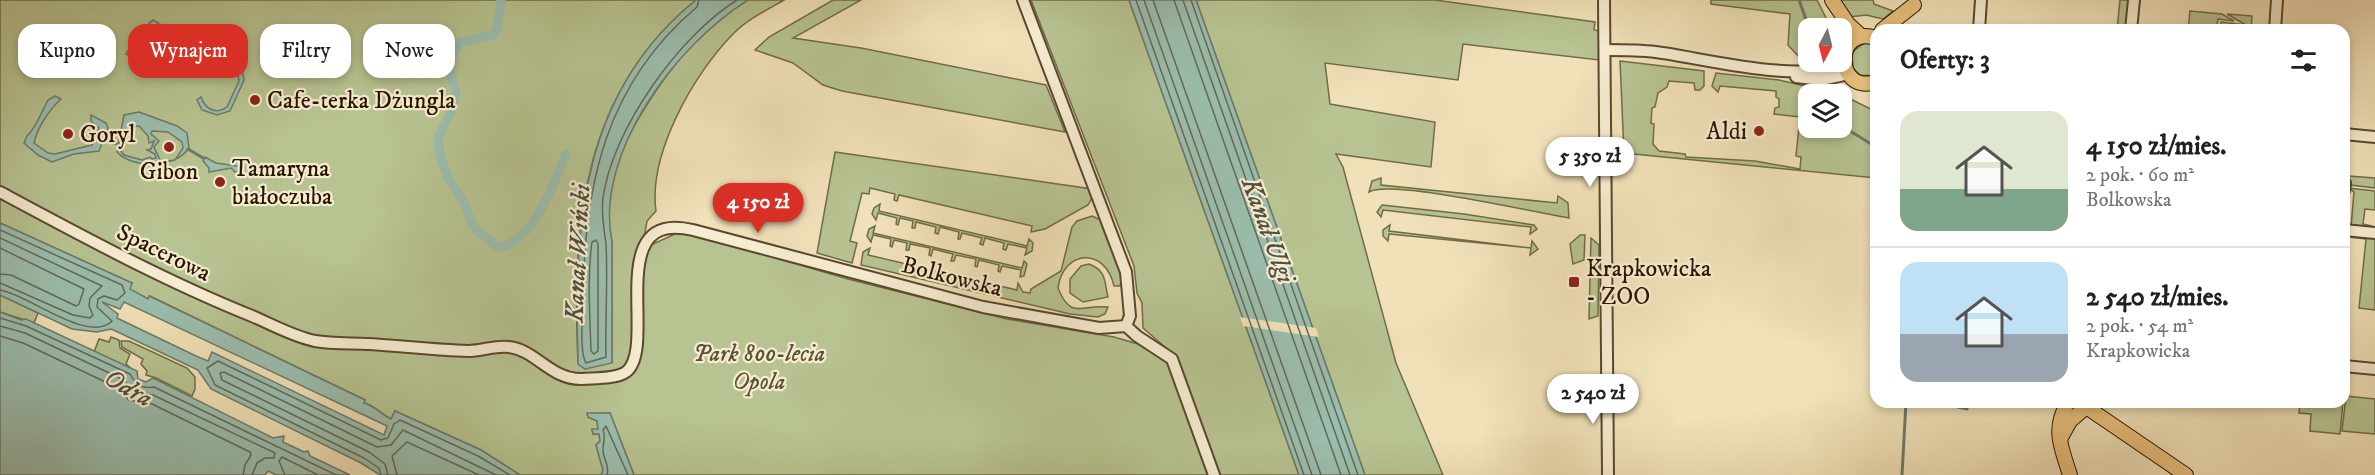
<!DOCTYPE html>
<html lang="pl">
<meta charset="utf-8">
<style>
body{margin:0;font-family:"IM FELL DW Pica",serif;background:#f2f2f2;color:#202124;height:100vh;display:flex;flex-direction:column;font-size:22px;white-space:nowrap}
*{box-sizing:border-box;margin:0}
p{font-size:20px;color:#757577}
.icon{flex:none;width:33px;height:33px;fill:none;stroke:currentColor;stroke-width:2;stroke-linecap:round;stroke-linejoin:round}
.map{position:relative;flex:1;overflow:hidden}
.sheet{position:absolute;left:1870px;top:24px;width:480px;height:384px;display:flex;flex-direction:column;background:#fff;border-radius:18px;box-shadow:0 3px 9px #0003}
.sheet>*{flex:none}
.top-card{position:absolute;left:18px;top:24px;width:570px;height:54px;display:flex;gap:12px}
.needle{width:39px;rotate:187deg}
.buttons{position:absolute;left:1798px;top:18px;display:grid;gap:12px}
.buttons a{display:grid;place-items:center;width:54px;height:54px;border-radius:12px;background:#fff;box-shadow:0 3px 9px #0003;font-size:30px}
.price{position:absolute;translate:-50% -51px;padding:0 14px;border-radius:21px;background:#fff;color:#222;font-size:20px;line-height:39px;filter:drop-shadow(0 2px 3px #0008)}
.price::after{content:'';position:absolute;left:50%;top:36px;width:18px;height:14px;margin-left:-9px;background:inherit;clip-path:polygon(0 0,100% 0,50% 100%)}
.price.active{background:#d93025;color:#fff}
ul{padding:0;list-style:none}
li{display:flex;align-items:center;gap:18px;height:150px;padding:0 30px}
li+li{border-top:2px solid #e0e0e0}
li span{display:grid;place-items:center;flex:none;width:168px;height:120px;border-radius:18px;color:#555}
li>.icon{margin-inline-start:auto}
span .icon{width:72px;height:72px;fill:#fffc;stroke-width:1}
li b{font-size:26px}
h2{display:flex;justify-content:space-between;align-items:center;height:72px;padding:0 30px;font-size:26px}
.chip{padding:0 21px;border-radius:18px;background:#fff;box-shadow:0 3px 9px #0003;font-size:21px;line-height:54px}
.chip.active{background:#d93025;color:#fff}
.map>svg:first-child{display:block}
.green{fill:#b7c391;stroke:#706c48;stroke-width:1.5}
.water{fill:#9bbeae;stroke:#6d7a68;stroke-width:1.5;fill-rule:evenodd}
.pier{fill:#f1e1b8}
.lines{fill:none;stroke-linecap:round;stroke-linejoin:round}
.shore{stroke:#626a57;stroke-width:1.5}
.stream{stroke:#6d7a68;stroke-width:3}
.canal{stroke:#9bbeae;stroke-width:9}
.minor-casing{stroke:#5a482e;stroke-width:14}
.major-casing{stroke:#281500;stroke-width:16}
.minor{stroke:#f6ecd1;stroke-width:10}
.major{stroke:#e8c07c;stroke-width:14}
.poi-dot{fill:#8f2418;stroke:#f6ecd1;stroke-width:2}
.labels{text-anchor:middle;stroke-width:4.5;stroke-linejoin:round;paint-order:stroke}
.poi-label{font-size:24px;fill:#281500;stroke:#f6ecd1;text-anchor:start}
.street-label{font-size:24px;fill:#281500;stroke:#f6ecd1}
.park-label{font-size:24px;font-style:italic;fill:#5a5233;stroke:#f6ecd1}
.water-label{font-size:26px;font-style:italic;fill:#50503d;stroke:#f6ecd1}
</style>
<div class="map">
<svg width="2375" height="475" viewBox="0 0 2375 475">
<rect width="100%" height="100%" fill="#f1e1b8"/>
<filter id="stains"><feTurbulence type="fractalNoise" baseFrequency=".00333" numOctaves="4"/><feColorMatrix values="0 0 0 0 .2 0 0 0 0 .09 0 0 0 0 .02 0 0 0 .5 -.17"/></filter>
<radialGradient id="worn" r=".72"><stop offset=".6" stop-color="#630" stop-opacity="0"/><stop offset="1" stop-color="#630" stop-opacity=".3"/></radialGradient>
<g class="green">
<path d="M0,0H696C581,93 572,226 578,363L585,369L612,362V242C607,220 607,197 613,174C626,126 699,17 748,0C758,0 774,0 784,0C767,10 748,19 734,33C694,73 648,154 656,211L647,221L643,243L649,246L677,233L693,234L848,279L1007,319L1114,337L1138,344L1163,359H1172V353L1143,328L1142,303L1137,293L1134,266L1031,0H1129L1299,475H634L610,413L587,414L588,417L597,421L598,429L592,430L593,434H599L600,441L596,445L603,470L601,475H520L481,450L395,411L391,419C381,414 374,405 364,403L365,400L150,296L148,299L129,289L132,283L0,223V196L142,270L306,343L313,337L227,303L147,266L0,189Z"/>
<path d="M833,0H861L793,38L861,48L1046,85L1065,132L842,91L823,85L793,63L755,50L769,37Z"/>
<path d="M1196,0H1435L1595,22L1594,30L1600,31L1599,60L1463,44L1458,80L1325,63L1330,104L1435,122L1431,167L1336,154L1343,167L1396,363L1443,475H1365Z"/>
<path d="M1711,0H1817L1831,28H1809V60L1801,59L1788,45L1790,14L1711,4Z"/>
<path d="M1840,0H1873L1874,4L1893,11L1883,19L1866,15L1850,17Z"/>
<path d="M2120,0H2130L2128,30H2117Z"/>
<path d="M2190,11L2222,14L2234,21L2218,19L2216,30H2188Z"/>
<path d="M2227,14L2252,16L2251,30H2220L2221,22L2246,25Z"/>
<path d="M1865,43L1876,45L1874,76L1860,75L1853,68L1852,52Z"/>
<path d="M1620,61L1704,71V86L1700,90H1695L1694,83L1669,81L1667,87L1658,93L1655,107L1652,108L1651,123L1654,124L1653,144L1659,151L1685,154L1686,157L1755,161L1800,169L1801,157L1796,156L1800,117L1774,114L1775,108L1779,107V99L1776,97V91L1720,86L1718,92L1712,86L1716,73L1779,80L1809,87L1828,86L1842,94H1809V128H1842V95L1873,110L1876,113V178L1624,153Z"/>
<path d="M835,152L1092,189V198L1088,205L1045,229L1031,232L1032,226L899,195L897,201L894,200L895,194L870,188L869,194L862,193L850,241L857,243L852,263L817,253Z"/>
<path d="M2349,176L2375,178V188L2350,185Z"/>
<path d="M1381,178V185L1557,203L1558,196L1568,203L1569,218C1537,213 1391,179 1369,192L1372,181Z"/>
<path d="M2348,188L2375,191V210L2365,209L2363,224L2372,226V230L2351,227L2354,192Z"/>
<path d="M880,204L879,211L1015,243L1027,246L1029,239L1033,243L1032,251L1025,255L1027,248L1008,244L1006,250L1003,249L1004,243L985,238L983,245L980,244L982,238L962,233L960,239H958L959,232L940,227L938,234L935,233L936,227L916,222L915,228H912L913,221L900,218L898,225L896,224L897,218L878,213L876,220L872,214L874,208Z"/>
<path d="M1382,205L1464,214L1534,225L1537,229L1530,234L1531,227L1521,226L1383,210L1381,217L1377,212Z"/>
<path d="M1092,216L1103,221L1123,275L1120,286H1114C1105,246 1063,250 1058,288C1071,321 1082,304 1108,307L1105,314L1098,317L1070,314L861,265L863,252L870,248L868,255L1017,290L1018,283L1023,292L1030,293L1031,289L1061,271L1072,227L1077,221Z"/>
<path d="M1390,225L1389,231L1531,248L1532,241L1538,249L1530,255L1531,248L1389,234L1388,241L1383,236V230Z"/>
<path d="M875,226L873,233L1013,266L1022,268L1024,261L1027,264L1024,276L1020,277L1021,270L1002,266L1000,272L998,271L999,265L979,260L977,267L975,266L976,259L956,255L954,261H951L953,254L933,249L931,256L929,255L930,248L910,244L909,250H906L907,243L894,240L892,247L890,246L891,239L873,235L871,242L867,236L869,229Z"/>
<path d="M2350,233L2371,235L2375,239V310L2359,308L2366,239L2350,237Z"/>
<path d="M1580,235H1585L1584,260L1573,264L1570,244Z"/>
<path d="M1591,238L1599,245L1598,316L1589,319Z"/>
<path d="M1089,264C1107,271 1104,281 1108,297L1083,302L1070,293V279L1081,266Z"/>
<path d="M0,295L38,313L34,323L0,312Z"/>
<path d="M111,337L119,340L120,348L130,354L126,364L132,369L94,352L99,339L109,342Z"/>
<path d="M121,341H129L187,368L195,377V389L192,396L156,378L146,375L147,371L141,364L143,359L122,347Z"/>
<path d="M2346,396L2375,399V434L2342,431Z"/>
<path d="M2300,402H2343L2340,434L2310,431L2311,414L2299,413Z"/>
</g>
<g class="water">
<path d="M696,0H748C676,45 594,153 612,242V363L585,369L578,364V355C573,221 584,90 696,0Z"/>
<path d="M1129,0H1196L1365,475H1299Z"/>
<path d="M153,20L166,28V36L175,41L176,54L174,57L159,55L141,63L126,54C130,47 148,23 153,20Z"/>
<path d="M236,63H241L244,80L230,111L217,115L202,110L197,100L201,97C205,109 216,115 227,107L239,81Z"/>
<path d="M55,96L61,99C49,110 37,128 34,143L48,153L55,154L92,145L99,128L91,121V115L106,123L108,128L99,151L74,154L52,162L38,155L24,143L27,136C36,128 42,111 48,100Z"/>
<path d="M139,112L177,126L187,133L189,148C176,168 134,170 117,152L124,115ZM139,126L148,136L149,143L154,141L151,149L147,150L155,154L156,158L152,159L150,157L142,160L124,155L121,151L124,147L125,134L132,127ZM152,131L168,132L182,142L183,148L175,160L161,162L154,147L159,141L151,134Z"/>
<path d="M205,157L216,163L244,167L241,172H235L231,168L209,172V168L203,161Z"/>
<path d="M0,223L132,283L130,289L148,299L149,296L365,400L364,403C373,405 381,414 391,419L395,411L481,450L520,475H380L361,463L211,389L198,370L122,334L111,329L97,332L72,329L0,295ZM102,302L120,309L124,302L387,426L384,435L212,352L208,361L196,356L117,318L118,314Z"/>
<path d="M0,312L21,320L26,319L137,371L138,379L146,382L153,378L273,438L284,436L283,442L304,452L308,451L310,456L350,475H276L268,471L265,475H0Z"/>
<path d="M587,413H610L634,475H601L603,470L596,445L600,441L599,434H593L592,429H598L597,421L588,417Z"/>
</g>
<path class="pier" d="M1240,317L1316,328L1319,337L1243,326Z"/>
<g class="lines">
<g class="shore">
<path d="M699,0L697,7C606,83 584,185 583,299C583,314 579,352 586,363L606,357C605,320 608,280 606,244C604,228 601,214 603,198C612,130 679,36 737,0"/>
<path d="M1136,0L1304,475"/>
<path d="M1144,0L1312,475"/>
<path d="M1153,0L1321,475"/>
<path d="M1174,0L1341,475"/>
<path d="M1183,0L1350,475"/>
<path d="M1191,0L1358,475"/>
<path d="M153,28L159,31L168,48L157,49L142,57L135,50L146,41Z"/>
<path d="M0,230L122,285L125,293L117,300L104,296L98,299L97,307L112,321C89,345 26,293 0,290"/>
<path d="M0,238L102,286L90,298L89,306L93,315L90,318L73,315L0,283"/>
<path d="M596,240L598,244V351L594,354L591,351C590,316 587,278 592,242Z"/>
<path d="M0,248L84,289L79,304L76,306L11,275L0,274"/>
<path d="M0,318L26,326L130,374C136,385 141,389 154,387L336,475"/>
<path d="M0,326L25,333L124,380L133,391L153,395L275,453L274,458H265L257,463L252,475"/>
<path d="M0,336L23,343L116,387L129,400L152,404L250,452L251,455L245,465L243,475"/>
<path d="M285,475L279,461L282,457L318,475"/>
<path d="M381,475L379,468L364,458L215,385L207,368L218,361L381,440L388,438L394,424L400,420L478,456L510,475"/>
<path d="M388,475L385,464L369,452L222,380L220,373L224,372L377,447L391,445L403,430L496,475"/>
<path d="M397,475L392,456L407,442L479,475"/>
<path d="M607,475C610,465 603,459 603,450C603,442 606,438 603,430L606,426L628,475"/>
</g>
<g class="stream">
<path d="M1799,0L1809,28"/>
<path d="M1804,99L1809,108"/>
<path d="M1842,126L1876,147"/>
<path d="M104,140L118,144"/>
<path d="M188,149L203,158"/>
<path d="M1936,402L1967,409"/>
<path d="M1902,475L1906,402"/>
</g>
<path class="canal" d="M501,0L497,29L493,35L461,42L454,51L449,68L456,91L451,112L438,138L440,155L448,177L465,205L471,222L477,231L498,247C531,246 556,180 566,154"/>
<g class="minor-casing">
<g id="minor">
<path d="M1604,0L1608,475"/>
<path d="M1979,30L1981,0"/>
<path d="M2131,30L2134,0"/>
<path d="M2275,30L2277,0"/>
<path d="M1605,50C1622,50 1639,50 1656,52C1703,58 1803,85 1844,63"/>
<path d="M1796,77L1821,80L1849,74"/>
<path d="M2344,134L2375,137"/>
<path d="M2344,191L2345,183"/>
<path d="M0,192C82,236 165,281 252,316C271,324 294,337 315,341C332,344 351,343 369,344C402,346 435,350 468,351C482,351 496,345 509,347C536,350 551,380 582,379C595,378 616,379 626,372C659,347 601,208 693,230L983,307L1099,328L1126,326L1130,316L1126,272L1023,0"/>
<path d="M2344,230L2375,233"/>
<path d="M1126,326L1137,336L1172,359L1214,475"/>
<path d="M2344,366L2375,369"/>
</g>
</g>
<g class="major-casing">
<g id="major">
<path d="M1832,0L1848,24L1861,36"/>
<path d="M1882,30L1914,5"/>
<path d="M1876,38C1834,24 1834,95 1876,82"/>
<path d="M2068,402C2052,430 2061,446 2070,475"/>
<path d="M2079,402L2186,475"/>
<path d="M2060,439L2070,421L2086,407"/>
</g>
</g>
<use href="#minor" class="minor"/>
<use href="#major" class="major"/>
</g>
<g class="poi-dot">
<circle cx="255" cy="100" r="6"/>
<circle cx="1759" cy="131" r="6"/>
<circle cx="68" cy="134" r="6"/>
<circle cx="169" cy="147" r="6"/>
<circle cx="220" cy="182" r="6"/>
<rect x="1568" y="276" width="12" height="12" rx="3"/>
</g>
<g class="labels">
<g class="poi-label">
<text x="267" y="108">Cafe-terka Dżungla</text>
<text x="1747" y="139" text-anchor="end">Aldi</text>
<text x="80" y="142">Goryl</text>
<text x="232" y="176">Tamaryna<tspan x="232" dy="28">białoczuba</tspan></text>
<text x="169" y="179" text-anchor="middle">Gibon</text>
<text x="1586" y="276">Krapkowicka<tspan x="1586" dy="28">- ZOO</tspan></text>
</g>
<g class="street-label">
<text transform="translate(164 252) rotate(26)" y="8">Spacerowa</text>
<text transform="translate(952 276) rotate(14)" y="8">Bolkowska</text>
</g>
<g class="park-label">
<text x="759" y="361">Park 800-lecia<tspan x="759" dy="28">Opola</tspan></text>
</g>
<g class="water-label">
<text transform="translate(1269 230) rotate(70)" y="9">Kanał Ulgi</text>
<text transform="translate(577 253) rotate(-87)" y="9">Kanał Wiński</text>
<text transform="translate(129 387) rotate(30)" y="9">Odra</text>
</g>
</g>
<rect width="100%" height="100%" filter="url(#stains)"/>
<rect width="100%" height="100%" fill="url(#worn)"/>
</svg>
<div class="buttons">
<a><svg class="needle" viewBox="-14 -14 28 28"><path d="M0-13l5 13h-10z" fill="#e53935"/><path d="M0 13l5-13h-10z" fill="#757577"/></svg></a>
<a><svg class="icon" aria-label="layers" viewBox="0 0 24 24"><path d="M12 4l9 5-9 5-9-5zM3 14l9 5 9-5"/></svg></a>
</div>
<b class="price" style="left:1590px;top:188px">5 350 zł</b>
<b class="price active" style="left:758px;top:234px">4 150 zł</b>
<b class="price" style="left:1593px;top:425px">2 540 zł</b>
<div class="top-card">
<a class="chip">Kupno</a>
<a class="chip active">Wynajem</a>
<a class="chip">Filtry</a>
<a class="chip">Nowe</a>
</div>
<section class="sheet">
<h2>Oferty: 3<svg class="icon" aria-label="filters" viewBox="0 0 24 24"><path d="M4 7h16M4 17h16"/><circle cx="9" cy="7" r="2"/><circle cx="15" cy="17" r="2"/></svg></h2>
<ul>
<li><span style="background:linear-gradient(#dfe7d0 65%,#7fa58c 0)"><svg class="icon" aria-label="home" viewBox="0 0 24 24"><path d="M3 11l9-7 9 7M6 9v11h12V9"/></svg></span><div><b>4 150 zł/mies.</b><p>2 pok. · 60 m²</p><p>Bolkowska</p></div></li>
<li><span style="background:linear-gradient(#bfe0f5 60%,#9aa5b1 0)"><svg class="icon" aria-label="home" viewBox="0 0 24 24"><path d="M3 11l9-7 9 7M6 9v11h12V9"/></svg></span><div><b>2 540 zł/mies.</b><p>2 pok. · 54 m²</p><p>Krapkowicka</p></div></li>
</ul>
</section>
</div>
